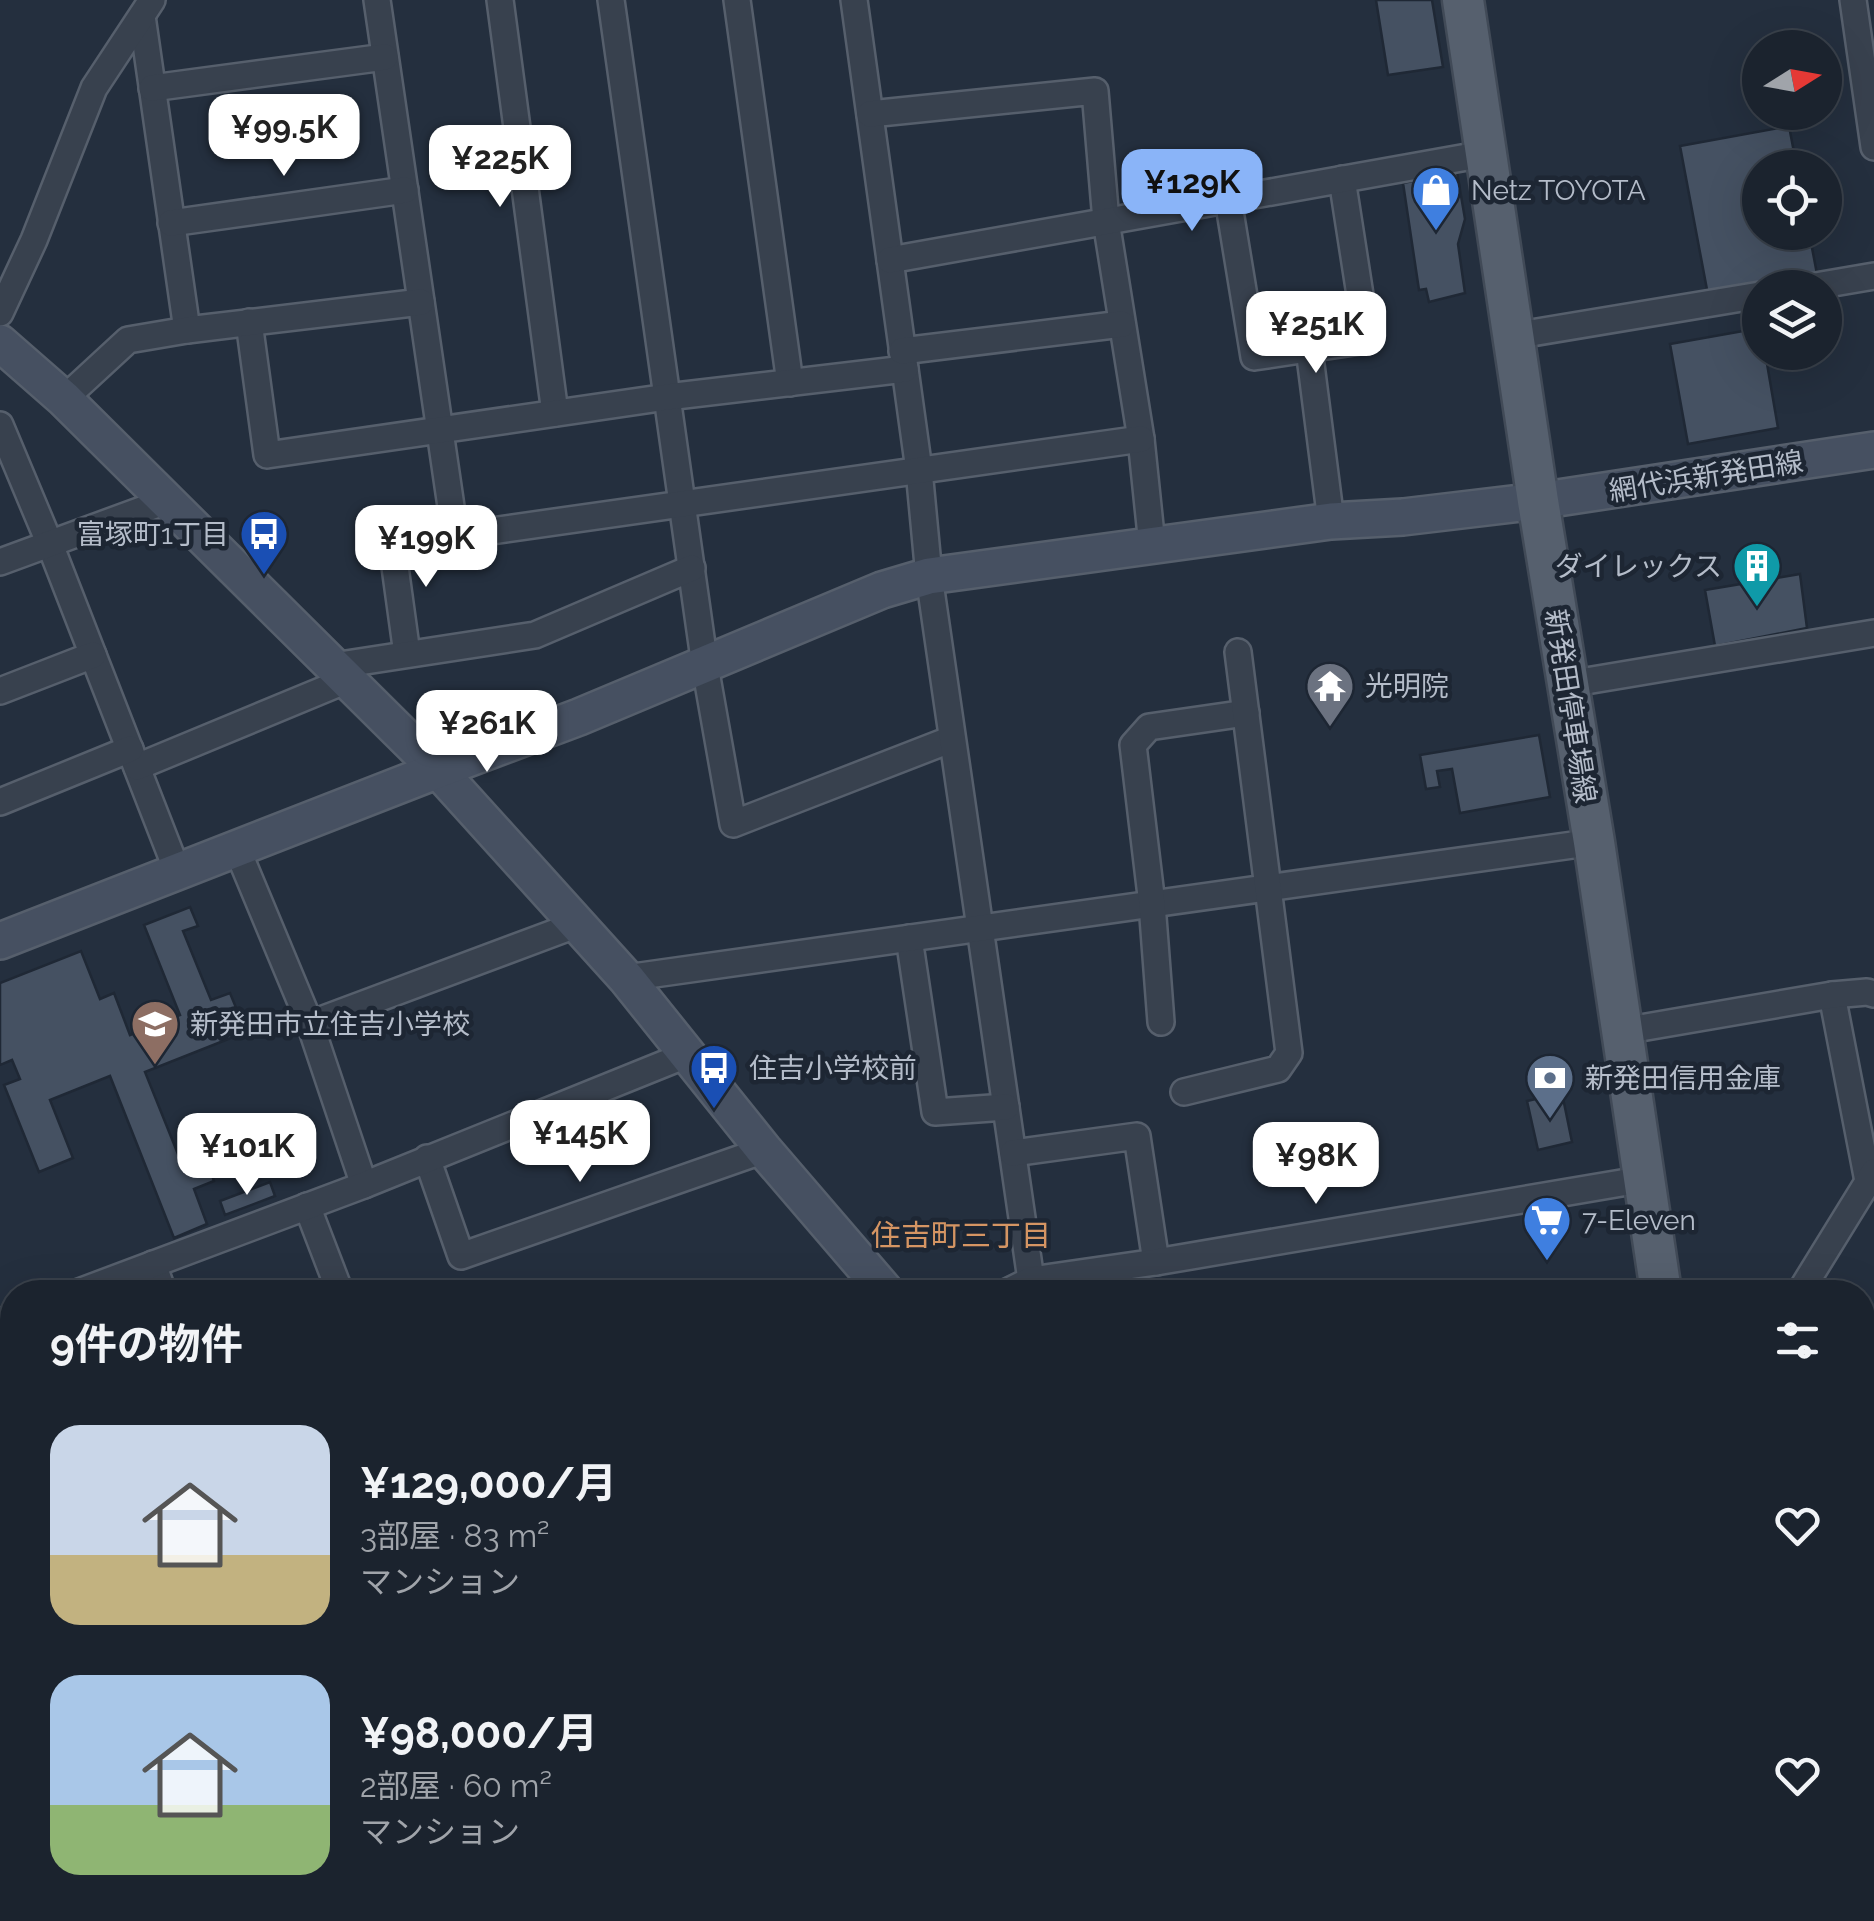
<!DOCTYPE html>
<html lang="ja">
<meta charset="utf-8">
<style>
body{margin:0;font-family:Raleway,"Noto Sans JP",sans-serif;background:#242b36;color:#f1f3f6;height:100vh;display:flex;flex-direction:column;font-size:38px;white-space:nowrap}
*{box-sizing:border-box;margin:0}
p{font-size:32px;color:#a0a4aa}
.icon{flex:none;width:55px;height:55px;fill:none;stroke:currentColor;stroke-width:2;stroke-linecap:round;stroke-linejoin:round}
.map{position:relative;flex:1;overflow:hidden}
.sheet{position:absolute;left:0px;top:1280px;width:1875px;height:642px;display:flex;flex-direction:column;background:#1b232e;border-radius:40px 40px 0 0;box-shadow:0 10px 40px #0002,0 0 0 2px #39404a}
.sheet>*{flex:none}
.needle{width:65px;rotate:79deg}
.fabs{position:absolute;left:1742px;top:30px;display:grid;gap:20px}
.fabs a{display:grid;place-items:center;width:100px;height:100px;border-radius:50%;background:#1b232e;box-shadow:0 10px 40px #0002,0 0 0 2px #39404a;font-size:50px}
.price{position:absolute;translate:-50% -85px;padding:0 22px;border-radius:20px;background:#fff;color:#222;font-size:32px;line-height:65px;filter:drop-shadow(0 2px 5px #0008)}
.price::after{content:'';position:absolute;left:50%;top:60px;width:30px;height:22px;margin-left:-15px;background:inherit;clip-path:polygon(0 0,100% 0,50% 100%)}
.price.on{background:#8ab4f8;color:#111}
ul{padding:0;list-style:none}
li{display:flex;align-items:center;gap:30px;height:250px;padding:0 50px}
li span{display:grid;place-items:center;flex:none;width:280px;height:200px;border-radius:30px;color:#555}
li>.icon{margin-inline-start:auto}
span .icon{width:120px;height:120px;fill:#fffc;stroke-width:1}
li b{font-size:42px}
h2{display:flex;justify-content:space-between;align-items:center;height:120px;padding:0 50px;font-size:42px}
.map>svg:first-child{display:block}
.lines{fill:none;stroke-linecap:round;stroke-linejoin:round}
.stream{stroke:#394c67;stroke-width:6}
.river{stroke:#394c67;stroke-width:38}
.building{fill:#455162;stroke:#1f2835;stroke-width:2.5}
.street-casing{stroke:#565f6c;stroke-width:30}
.secondary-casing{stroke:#565f6c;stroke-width:40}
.primary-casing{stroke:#414a57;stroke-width:45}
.street{stroke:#38414e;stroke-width:25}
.secondary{stroke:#465061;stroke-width:35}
.primary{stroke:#56606e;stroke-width:40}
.labels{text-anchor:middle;stroke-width:9;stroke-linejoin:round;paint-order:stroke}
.poi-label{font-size:28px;fill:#b4bcc9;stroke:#1d2633;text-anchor:start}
.street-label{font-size:28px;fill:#b4bcc9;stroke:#1d2633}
.neighbourhood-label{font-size:30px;fill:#d59563;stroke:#1d2633}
</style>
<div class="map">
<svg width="1874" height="1921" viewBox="0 0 1874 1921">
<rect width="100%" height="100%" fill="#242f3e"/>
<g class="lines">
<path class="stream" d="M927,1921L944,1914L948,1910"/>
<g class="river">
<path d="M1862,1462L1874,1445"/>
<path d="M1696,1910V1921"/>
</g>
</g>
<g class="building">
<path d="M1376,0H1432L1443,67L1388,75Z"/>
<path d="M1789,126L1797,168H1760V232H1809L1817,274L1708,295L1680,146Z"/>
<path d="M1457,172L1465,219L1458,244L1465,293L1429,302L1426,289L1419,290L1403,183Z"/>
<path d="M1760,328V352H1765L1778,428L1688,444L1670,344Z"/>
<path d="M1800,574L1807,628L1715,646L1705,590Z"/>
<path d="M1539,735L1550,797L1460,813L1452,769L1437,771L1440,787L1426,789L1420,755Z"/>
<path d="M190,907L198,926L183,931L211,1000L230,993L246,1032L145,1072L182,1164L194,1159L197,1168L208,1164L214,1181L194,1189L207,1224L174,1238L110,1076L50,1100L73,1158L39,1172L4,1085L20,1079L12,1060L0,1065V983L81,951L100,999L114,993L130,1035L180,1015L144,925Z"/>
<path d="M1562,1093L1572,1142L1538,1150L1527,1101Z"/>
<path d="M270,1182L275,1196L225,1215L220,1201Z"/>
</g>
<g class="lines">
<g class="street-casing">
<g id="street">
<path d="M377,0L455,534"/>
<path d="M500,0L555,413"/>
<path d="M611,0L705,666L733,824L952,739"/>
<path d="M737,0L790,383"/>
<path d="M854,0L919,470L929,576L1031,1280"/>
<path d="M1853,0L1874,147"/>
<path d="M142,16L187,330"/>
<path d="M152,88L385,57"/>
<path d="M870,114L1095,91L1106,221L1141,439L1152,545"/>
<path d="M1228,199L1254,357L1367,340L1342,179"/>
<path d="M171,223L405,190"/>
<path d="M890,260L1484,154"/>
<path d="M1804,288L1874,276"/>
<path d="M0,313L34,240L94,88L152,0"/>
<path d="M249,322L267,455L667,397L905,369"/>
<path d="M1513,336L1760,295"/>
<path d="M1309,349L1331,521"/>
<path d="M902,351L1122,324"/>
<path d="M64,399L128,340L187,330L421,302"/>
<path d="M0,425L49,542L178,873"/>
<path d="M0,562L166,501"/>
<path d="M407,654L392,545L1141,439"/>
<path d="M333,666L535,635L692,568"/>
<path d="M1568,684L1874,633"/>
<path d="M0,691L93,655"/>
<path d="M137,767L347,680"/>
<path d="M0,802L130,749"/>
<path d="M237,849L310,1024L364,1185"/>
<path d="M909,938L935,1112L1006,1107"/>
<path d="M626,978L1594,842"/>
<path d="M1832,995L1868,1181"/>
<path d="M1161,1022L1152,904L1133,745L1149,727L1246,713"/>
<path d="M310,1024L578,924"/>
<path d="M1623,1031L1832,995L1867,992L1874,994"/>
<path d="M1184,1092L1278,1069L1289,1053L1238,652"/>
<path d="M1013,1153L1137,1136L1156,1262"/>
<path d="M427,1158L461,1256L764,1150"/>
<path d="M307,1206L340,1292"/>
<path d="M153,1264L163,1292"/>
<path d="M79,1292L364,1185L686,1055"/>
<path d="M1007,1292L1031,1280L1156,1262L1645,1179"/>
<path d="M1800,1292L1874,1172"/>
<path d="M0,1322L12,1318"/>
<path d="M1862,1420L1874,1426"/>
<path d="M0,1437L12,1432"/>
<path d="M0,1724L12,1754"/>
<path d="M1862,1775L1874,1779"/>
<path d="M4,1894L15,1921"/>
<path d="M575,1910L579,1921"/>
<path d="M1000,1910L1004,1921"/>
<path d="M1048,1910L1052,1921"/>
<path d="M1097,1910L1102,1921"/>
<path d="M417,1921L445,1910"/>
<path d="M1448,1921V1910"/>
</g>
</g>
<g class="secondary-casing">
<g id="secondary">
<path d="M0,343L64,399L438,770L626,978L764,1150L886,1292"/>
<path d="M0,941L438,770L579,717L882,590L929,576L1331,521L1403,517L1538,501L1874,450"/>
<path d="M1862,1587L1874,1561"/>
<path d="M0,1696L12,1691"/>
</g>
</g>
<g class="primary-casing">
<g id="primary">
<path d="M1463,0L1538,501L1594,842L1661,1292"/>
<path d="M1727,1921L1728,1910"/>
</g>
</g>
<use href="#street" class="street"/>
<use href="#secondary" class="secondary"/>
<use href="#primary" class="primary"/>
</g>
<defs>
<g id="shop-pin" transform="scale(2.5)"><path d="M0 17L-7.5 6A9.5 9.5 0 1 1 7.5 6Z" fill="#3f7fe0" stroke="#1d2633"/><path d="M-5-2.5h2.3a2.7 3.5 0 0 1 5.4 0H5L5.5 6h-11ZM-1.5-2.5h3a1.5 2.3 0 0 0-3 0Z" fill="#fff"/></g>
<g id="bus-pin" transform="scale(2.5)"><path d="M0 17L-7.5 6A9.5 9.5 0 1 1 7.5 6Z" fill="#1a4fb4" stroke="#1d2633"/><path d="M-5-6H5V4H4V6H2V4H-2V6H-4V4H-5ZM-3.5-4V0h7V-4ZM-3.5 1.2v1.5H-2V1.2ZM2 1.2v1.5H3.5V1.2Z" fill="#fff"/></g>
<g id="building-pin" transform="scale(2.5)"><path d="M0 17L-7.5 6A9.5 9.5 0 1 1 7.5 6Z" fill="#0f9aa8" stroke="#1d2633"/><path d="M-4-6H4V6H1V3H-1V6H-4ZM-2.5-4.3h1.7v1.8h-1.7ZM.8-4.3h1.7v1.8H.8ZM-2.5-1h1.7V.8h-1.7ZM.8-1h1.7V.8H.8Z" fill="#fff"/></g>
<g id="temple-pin" transform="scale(2.5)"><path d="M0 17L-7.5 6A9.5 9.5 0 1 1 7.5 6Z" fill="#6b7280" stroke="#1d2633"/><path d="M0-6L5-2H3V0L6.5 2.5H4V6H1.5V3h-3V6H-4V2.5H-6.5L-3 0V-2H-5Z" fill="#fff"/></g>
<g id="school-pin" transform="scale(2.5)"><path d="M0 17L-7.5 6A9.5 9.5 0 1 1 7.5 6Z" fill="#8d6e63" stroke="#1d2633"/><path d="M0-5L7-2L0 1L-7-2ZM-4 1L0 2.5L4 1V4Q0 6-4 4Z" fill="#fff"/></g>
<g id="bank-pin" transform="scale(2.5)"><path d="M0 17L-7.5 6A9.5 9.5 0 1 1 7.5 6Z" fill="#5c6f8a" stroke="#1d2633"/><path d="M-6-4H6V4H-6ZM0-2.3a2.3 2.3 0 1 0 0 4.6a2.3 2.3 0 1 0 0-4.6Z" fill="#fff"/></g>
<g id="supermarket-pin" transform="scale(2.5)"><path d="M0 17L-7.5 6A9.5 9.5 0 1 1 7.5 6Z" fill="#3f7fe0" stroke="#1d2633"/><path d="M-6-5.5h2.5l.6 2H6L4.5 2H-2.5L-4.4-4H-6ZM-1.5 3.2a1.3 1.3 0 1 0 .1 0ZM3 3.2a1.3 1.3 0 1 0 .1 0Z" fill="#fff"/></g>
</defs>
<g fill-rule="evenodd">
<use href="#shop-pin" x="1436" y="190"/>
<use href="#bus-pin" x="264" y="534"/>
<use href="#building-pin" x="1757" y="566"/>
<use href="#temple-pin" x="1330" y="686"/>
<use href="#school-pin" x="155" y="1024"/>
<use href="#bus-pin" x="714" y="1068"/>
<use href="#bank-pin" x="1550" y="1078"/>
<use href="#supermarket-pin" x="1547" y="1220"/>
</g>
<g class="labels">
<g class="poi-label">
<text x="1471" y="200">Netz TOYOTA</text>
<text x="229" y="544" text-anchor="end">富塚町1丁目</text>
<text x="1722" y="576" text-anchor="end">ダイレックス</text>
<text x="1365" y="696">光明院</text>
<text x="190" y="1034">新発田市立住吉小学校</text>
<text x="749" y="1078">住吉小学校前</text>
<text x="1585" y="1088">新発田信用金庫</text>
<text x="1582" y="1230">7-Eleven</text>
</g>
<g class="street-label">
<text transform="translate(1706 476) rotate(-9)" y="10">網代浜新発田線</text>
<text transform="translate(1571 706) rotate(81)" y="10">新発田停車場線</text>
</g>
<g class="neighbourhood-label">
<text x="961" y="1246">住吉町三丁目</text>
</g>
</g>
</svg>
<div class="fabs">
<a><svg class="needle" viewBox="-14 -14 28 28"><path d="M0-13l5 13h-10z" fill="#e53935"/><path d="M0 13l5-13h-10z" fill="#a0a4aa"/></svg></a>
<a><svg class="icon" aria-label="locate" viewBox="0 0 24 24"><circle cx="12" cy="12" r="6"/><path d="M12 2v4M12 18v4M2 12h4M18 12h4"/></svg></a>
<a><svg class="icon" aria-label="layers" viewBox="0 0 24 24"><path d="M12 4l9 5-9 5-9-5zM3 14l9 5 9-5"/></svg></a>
</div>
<b class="price" style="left:284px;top:179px">¥99.5K</b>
<b class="price" style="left:500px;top:210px">¥225K</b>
<b class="price on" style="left:1192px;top:234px">¥129K</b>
<b class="price" style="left:1316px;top:376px">¥251K</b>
<b class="price" style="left:426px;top:590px">¥199K</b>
<b class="price" style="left:487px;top:775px">¥261K</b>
<b class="price" style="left:580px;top:1185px">¥145K</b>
<b class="price" style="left:247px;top:1198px">¥101K</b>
<b class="price" style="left:1316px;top:1207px">¥98K</b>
<section class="sheet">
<h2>9件の物件<svg class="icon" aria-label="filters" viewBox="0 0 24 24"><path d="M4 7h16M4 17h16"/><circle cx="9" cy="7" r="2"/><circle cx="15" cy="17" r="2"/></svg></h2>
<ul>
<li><span style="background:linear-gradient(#c9d6e8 65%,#c2b280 0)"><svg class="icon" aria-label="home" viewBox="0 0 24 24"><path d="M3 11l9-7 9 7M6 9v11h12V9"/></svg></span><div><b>¥129,000/月</b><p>3部屋 · 83 m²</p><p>マンション</p></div><svg class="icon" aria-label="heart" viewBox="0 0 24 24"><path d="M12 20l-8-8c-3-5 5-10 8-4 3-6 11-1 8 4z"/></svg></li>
<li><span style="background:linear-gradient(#a9c7e8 65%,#8fb573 0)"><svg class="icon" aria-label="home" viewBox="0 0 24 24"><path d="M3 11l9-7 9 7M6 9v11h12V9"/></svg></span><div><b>¥98,000/月</b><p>2部屋 · 60 m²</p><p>マンション</p></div><svg class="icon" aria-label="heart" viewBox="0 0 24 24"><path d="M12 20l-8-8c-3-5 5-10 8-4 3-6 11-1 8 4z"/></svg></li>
</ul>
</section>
</div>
